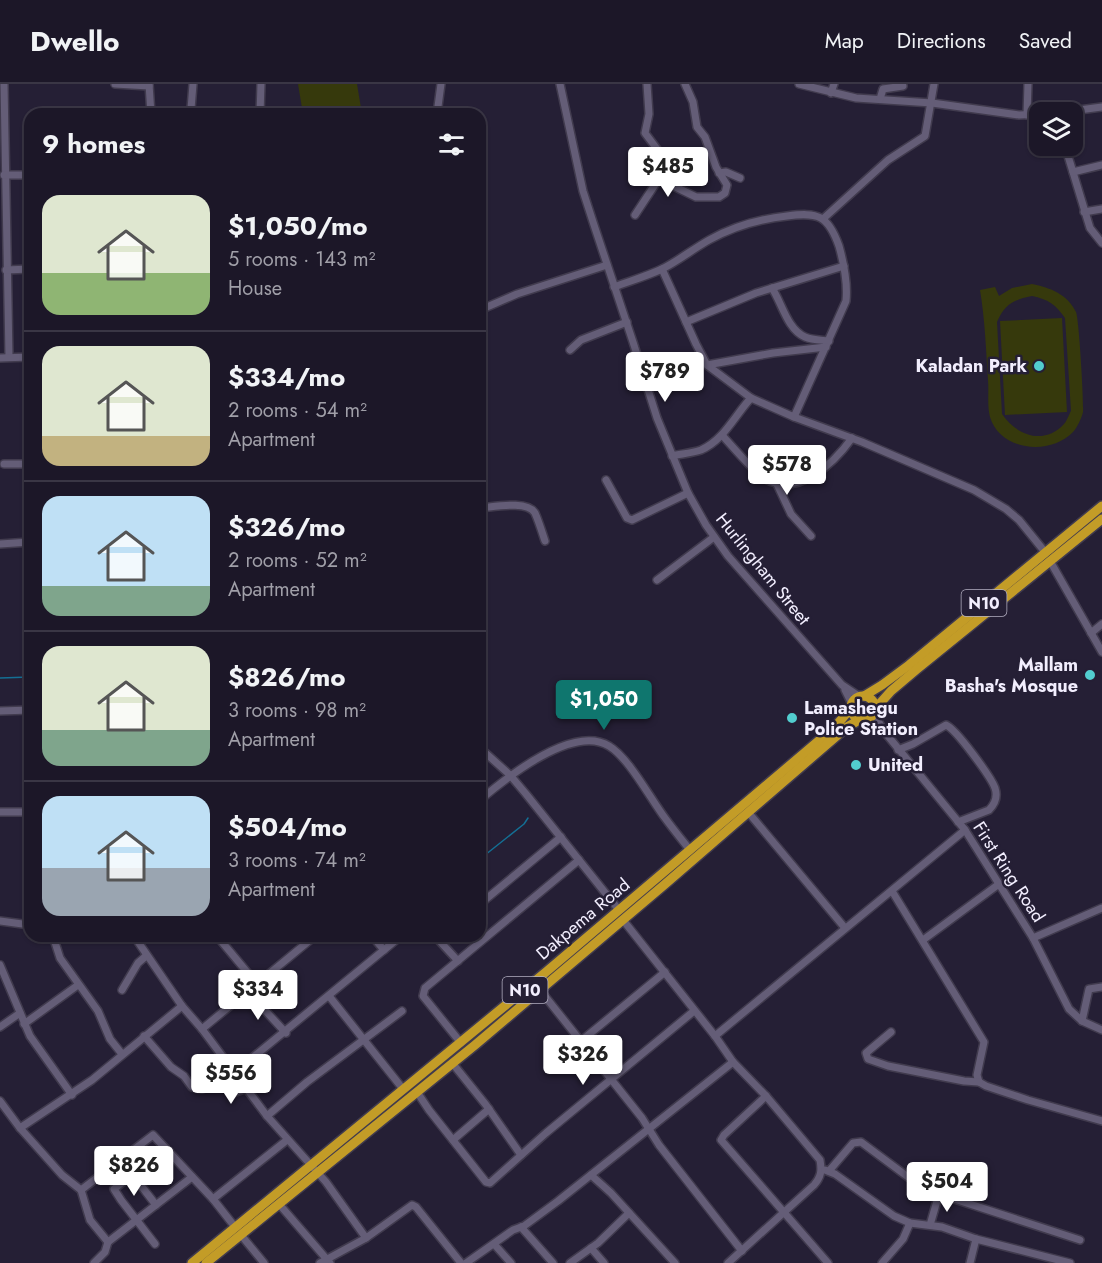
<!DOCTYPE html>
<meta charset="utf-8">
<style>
body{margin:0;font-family:Jost,sans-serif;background:#292434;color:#f1f3f6;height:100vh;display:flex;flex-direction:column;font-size:22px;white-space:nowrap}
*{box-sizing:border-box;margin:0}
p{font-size:20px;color:#a09fa8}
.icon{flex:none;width:33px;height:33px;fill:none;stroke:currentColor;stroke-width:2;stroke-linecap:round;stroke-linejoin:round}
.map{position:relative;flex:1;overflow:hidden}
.drawer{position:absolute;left:24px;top:24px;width:462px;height:834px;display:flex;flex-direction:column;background:#1c1728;border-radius:18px;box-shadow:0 2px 4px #0004,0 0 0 2px #3a3645}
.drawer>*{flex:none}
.tools{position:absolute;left:1029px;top:18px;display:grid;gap:12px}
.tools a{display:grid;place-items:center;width:54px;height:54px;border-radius:12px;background:#1c1728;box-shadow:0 2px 4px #0004,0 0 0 2px #3a3645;font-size:30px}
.price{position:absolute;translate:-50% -51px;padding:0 14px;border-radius:6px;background:#fff;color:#222;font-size:20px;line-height:39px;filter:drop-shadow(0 2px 3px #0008)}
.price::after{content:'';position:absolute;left:50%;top:36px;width:18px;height:14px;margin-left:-9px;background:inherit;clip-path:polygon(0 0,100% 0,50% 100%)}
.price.active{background:#0f766e;color:#fff}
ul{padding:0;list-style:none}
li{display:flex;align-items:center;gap:18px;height:150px;padding:0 18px}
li+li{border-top:2px solid #3a3645}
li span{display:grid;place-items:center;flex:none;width:168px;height:120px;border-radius:18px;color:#555}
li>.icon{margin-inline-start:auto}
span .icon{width:72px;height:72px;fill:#fffc;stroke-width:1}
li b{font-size:26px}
h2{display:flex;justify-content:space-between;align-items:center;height:72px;padding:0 18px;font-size:26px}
header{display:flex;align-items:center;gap:36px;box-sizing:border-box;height:84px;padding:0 30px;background:#1c1728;border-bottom:2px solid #3a3645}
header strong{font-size:28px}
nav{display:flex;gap:33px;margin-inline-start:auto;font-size:21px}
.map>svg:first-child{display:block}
.green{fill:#36390c;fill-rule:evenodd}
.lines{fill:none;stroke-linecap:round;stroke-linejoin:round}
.stream{stroke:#146f94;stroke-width:1.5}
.minor-casing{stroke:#413b4e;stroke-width:10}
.highway-casing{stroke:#413b4e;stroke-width:12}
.minor{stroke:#645d77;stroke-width:7}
.highway{stroke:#c39c27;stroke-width:9}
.poi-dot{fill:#52cdcf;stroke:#251f35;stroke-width:2}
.labels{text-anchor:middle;stroke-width:5;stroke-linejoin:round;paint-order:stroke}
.shield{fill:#251f35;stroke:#b4b0c2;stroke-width:1.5}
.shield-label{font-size:16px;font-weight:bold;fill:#f2eefe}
.poi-label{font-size:18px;font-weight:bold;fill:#f2eefe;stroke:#251f35;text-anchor:end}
.street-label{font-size:18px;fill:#f2eefe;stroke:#251f35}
</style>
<header>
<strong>Dwello</strong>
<nav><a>Map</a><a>Directions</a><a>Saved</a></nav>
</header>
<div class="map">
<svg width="1102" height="1179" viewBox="0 0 1102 1179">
<rect width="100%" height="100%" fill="#251f35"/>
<g class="green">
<path d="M298,0H357L362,30H303Z"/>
<path d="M1032,200C1051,204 1067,210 1076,228C1079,234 1084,319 1083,328C1082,333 1077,344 1073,348C1050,372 1000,367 990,333C987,322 989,308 988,296C986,266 985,236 980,206L995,203L999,212L1012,204ZM1032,212C1048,215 1056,221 1065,234L1071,327C1069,330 1067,337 1064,340C1044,362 1016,351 1002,330L997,238C1005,220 1013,216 1032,212Z"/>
<path d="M1062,234L1067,328L1005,331L1000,237Z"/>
</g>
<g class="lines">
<g class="stream">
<path d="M0,594L30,593"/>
<path d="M480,775L524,740L528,734"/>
</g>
<g class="minor-casing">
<g id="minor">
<path d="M4,0L9,273"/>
<path d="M115,0L149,2"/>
<path d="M149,0L151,30"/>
<path d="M560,0L583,107L594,141L633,258L657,334L688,409L706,441L728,472L842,601L860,613"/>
<path d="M799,0L856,14L932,19L1019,31L1040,30"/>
<path d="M831,9L834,0"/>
<path d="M880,15L883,5L903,2"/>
<path d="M1064,28L1102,23"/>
<path d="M179,30L191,25L193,0"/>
<path d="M260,30L261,0"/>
<path d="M437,30L441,0"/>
<path d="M1027,31L1028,0"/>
<path d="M1065,62L1090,144L1102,159"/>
<path d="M1073,88L1102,81"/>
<path d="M719,89L726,88L740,94"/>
<path d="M4,91H30"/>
<path d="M659,95L696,113H719L725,109L727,101L716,83L705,53L697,43L693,18L685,0"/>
<path d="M1084,128L1102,125"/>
<path d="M635,131L662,90L657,65L645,49L649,30L647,0"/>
<path d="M824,134L888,76L925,52L934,0"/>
<path d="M662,185L696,260L707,281"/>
<path d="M6,186L30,185"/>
<path d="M614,203C630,197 647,192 662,185C678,177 693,165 709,156C734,142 759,135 787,132C818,128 828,131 839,162C844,180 848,198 846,217L794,333"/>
<path d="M772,204C782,219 787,245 805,253C812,256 821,256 829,257"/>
<path d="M480,226L517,210L607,181"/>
<path d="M686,238L756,209L844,182"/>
<path d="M826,263L773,269L707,281L751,314L794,333L862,358L974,406L1006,425L1019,436L1045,468"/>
<path d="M570,266L581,256L627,238"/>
<path d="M0,274L30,273"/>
<path d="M722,351C731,361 756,390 765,395C799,413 834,379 852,354"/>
<path d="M672,372C681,370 692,369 701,366C724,356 735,331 751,314"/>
<path d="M4,380H30"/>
<path d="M606,396L627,434L632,436L688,409"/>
<path d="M776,398L791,430L811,452"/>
<path d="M480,424C494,423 527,416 535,429C539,438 542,448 545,457"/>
<path d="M0,460L30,458"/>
<path d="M1050,477L1102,568"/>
<path d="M657,496L714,453"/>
<path d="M1091,549L1102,540"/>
<path d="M845,606L852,620"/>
<path d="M0,627L30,626"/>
<path d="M874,629L883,646L965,746L1033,854L1069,925L1082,937L1102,946"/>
<path d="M864,635L881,645"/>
<path d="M480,664L510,691L526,710L619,826"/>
<path d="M898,666L913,660L946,641C956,645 991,693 995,704C998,713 995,720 989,726L958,738"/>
<path d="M480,716C506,694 573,640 609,662C629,674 650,714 665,734C673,745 682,756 690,766"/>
<path d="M0,728H30"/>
<path d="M748,728L845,844"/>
<path d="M892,807L984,958L977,991L979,998L986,1002L1028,1016L1102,1037"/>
<path d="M480,820L561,753"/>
<path d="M623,836L715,952L733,978L766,1012L820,1076C822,1087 821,1093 814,1101L728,1179"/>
<path d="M0,837L30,841"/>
<path d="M53,852L60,874L98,927L110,955L122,970"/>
<path d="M134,852L182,922L202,945L267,1032L326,1098L366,1154"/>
<path d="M217,852L257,900"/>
<path d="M372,852L384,866"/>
<path d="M435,852L458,877"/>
<path d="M1033,854L1102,824"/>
<path d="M923,856L999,800"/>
<path d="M0,881L30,952L72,1011"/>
<path d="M122,906L138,879L146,872"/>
<path d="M540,906L642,1034L659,1061L742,1167"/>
<path d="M248,908L286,949"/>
<path d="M329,912L403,1005"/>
<path d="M1082,937L1089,905L1102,903"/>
<path d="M24,940L78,901"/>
<path d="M0,943L20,929"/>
<path d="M202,945L315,852"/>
<path d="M891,948L866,969L868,975L888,982L964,997L979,998"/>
<path d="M144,952L171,983L184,992L192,1003L202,1005L220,999L233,1009L247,1004"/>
<path d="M715,952L965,746"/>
<path d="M581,957L665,888"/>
<path d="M461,959L423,912L425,904L579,776"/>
<path d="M453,980L486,1021L521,1071"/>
<path d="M235,988L401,852"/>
<path d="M417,1008L429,1026L486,1098L490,1099L546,1049L694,927"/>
<path d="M766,1012L724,1051L721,1056L828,1179"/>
<path d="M0,1017L20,1044L62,1091L81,1106L90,1136L108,1158"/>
<path d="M267,1032L307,998L402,927"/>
<path d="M20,1044L92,996L182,922"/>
<path d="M453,1056L489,1025"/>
<path d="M136,1065L149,1078"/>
<path d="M825,1086L835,1090L894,1132L910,1139L942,1143L976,1155L1070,1179"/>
<path d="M829,1087L853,1059L861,1058L908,1093L939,1110L1080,1156"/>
<path d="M132,1090L156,1121"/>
<path d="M591,1091L611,1109L675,1179"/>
<path d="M81,1106L153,1051L213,1115L235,1143"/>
<path d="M213,1115L287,1056"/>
<path d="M279,1120L330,1179"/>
<path d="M930,1141L939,1110"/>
<path d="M521,1143L553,1179"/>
<path d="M241,1151L264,1179"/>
<path d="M155,1160L121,1116L114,1105L137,1087L169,1067"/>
<path d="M494,1160L511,1179"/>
<path d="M591,1164L604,1179"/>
<path d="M94,1179L105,1168L108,1158L192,1093"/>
<path d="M320,1179L366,1154L412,1121L416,1123L461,1179"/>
<path d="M466,1179L513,1146L524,1142L558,1117L733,978"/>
<path d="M570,1179L598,1159L629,1129"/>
<path d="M882,1179L903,1155L910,1139"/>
<path d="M970,1179L976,1155"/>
</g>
</g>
<g class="highway-casing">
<g id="highway">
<path d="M864,612L882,601L909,581L1102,422"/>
<circle cx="863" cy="624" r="12"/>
<path d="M875,625L891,607L917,585L1102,435"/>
<path d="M192,1179L546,888L835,643L851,624"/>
<path d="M206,1179L475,961L664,801L847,643L861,635"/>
</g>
</g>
<use href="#minor" class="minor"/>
<use href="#highway" class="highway"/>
</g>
<g class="poi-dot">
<circle cx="1039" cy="282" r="6"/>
<circle cx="1090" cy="591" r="6"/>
<circle cx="792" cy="634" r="6"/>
<circle cx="856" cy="681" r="6"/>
</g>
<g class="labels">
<g class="shield">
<rect x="961.5" y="506" width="45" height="26" rx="4.5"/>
<rect x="502.5" y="893" width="45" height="26" rx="4.5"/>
</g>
<g class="shield-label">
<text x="984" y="525">N10</text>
<text x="525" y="912">N10</text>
</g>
<g class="poi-label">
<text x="1027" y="288">Kaladan Park</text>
<text x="1078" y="587">Mallam<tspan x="1078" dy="21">Basha's Mosque</tspan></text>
<text x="804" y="630" text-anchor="start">Lamashegu<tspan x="804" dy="21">Police Station</tspan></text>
<text x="868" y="687" text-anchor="start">United</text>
</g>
<g class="street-label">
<text transform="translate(763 485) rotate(51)" y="6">Hurlingham Street</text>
<text transform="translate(1009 788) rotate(57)" y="6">First Ring Road</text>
<text transform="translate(583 835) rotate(-40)" y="6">Dakpema Road</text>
</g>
</g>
</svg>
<div class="tools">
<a><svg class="icon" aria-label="layers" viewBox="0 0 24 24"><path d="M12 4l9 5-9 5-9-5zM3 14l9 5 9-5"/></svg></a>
</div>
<b class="price" style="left:668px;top:114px">$485</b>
<b class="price" style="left:665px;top:319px">$789</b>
<b class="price" style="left:787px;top:412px">$578</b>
<b class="price active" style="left:604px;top:647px">$1,050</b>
<b class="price" style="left:258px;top:937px">$334</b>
<b class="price" style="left:583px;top:1002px">$326</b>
<b class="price" style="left:231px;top:1021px">$556</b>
<b class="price" style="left:134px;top:1113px">$826</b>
<b class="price" style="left:947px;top:1129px">$504</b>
<section class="drawer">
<h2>9 homes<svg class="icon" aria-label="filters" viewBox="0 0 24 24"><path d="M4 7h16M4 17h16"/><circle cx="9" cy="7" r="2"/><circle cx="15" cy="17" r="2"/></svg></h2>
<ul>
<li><span style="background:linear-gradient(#dfe7d0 65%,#8fb573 0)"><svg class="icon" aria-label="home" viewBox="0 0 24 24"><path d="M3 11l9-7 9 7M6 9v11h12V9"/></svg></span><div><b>$1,050/mo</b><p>5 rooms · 143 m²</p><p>House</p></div></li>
<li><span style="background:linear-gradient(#dfe7d0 75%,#c2b280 0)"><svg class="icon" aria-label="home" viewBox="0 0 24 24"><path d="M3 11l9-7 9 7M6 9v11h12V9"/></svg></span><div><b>$334/mo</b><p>2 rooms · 54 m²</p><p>Apartment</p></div></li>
<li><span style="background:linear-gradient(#bfe0f5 75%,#7fa58c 0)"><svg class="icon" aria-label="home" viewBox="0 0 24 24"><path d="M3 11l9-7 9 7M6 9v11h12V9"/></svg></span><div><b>$326/mo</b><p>2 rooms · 52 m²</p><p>Apartment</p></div></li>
<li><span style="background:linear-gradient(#dfe7d0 70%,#7fa58c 0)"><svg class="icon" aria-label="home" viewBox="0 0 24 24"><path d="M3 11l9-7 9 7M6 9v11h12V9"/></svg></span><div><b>$826/mo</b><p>3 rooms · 98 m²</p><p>Apartment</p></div></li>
<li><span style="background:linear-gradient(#bfe0f5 60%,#9aa5b1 0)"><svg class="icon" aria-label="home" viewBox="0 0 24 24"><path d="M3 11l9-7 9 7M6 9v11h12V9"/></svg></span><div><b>$504/mo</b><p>3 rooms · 74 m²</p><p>Apartment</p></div></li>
</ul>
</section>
</div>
